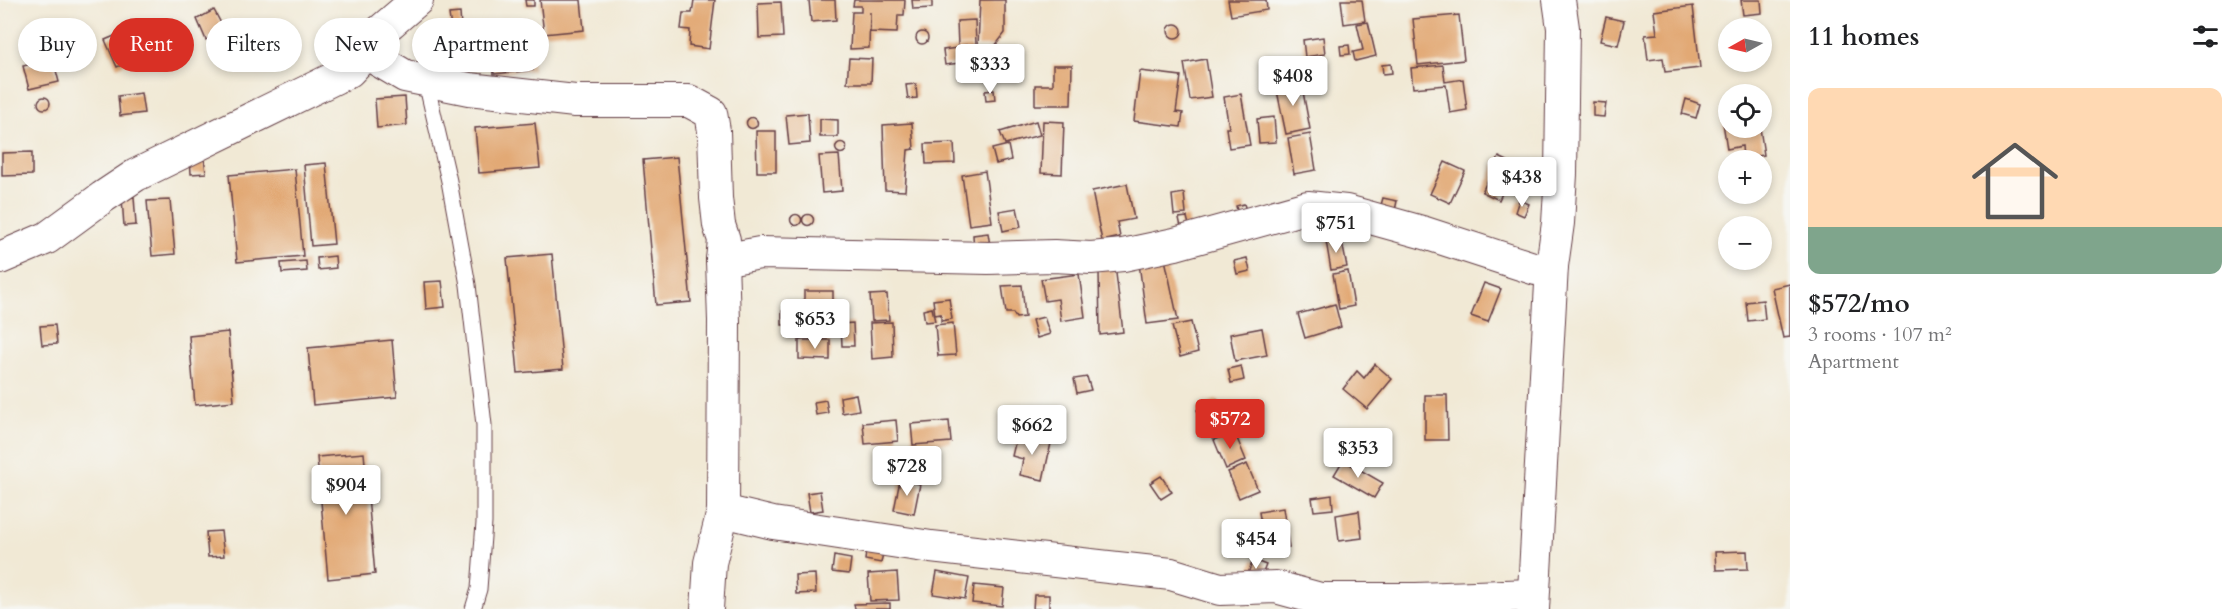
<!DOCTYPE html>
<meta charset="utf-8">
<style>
body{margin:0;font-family:Cardo,serif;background:#f6f6f6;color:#202124;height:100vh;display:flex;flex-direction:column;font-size:22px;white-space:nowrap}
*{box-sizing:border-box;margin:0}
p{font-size:20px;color:#757577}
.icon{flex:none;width:33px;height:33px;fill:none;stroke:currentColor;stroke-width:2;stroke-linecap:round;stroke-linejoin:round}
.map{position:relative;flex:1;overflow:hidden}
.drawer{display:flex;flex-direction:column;background:#fff;width:450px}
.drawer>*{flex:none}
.banner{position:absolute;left:18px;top:18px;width:570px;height:54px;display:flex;gap:12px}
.needle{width:39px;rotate:262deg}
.controls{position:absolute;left:1718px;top:18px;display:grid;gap:12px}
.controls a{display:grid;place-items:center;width:54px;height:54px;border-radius:50%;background:#fff;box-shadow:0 3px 9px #0003;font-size:30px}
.price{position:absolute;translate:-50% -51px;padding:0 14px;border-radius:6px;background:#fff;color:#222;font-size:20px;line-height:39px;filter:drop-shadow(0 2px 3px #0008)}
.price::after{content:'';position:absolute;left:50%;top:36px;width:18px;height:14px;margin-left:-9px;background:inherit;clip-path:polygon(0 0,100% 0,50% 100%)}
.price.current{background:#d93025;color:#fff}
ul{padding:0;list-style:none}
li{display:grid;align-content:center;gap:12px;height:318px;padding:0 18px}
li span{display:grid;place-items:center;height:186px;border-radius:12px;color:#555}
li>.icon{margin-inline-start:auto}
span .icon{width:108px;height:108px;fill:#fffc;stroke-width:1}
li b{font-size:26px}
h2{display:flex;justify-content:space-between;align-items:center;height:72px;padding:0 18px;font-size:26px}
.tag{padding:0 21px;border-radius:27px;background:#fff;box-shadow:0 3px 9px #0003;font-size:21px;line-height:54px}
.tag.current{background:#d93025;color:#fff}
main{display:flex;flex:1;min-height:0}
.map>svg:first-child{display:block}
.building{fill:#e2a974}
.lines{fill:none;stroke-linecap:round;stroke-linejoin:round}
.service-casing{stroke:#633d44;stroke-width:17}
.minor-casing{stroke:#633d44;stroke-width:34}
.service{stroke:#fff;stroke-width:15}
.minor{stroke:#fff;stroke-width:32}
</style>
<main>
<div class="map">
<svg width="1790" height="609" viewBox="0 0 1790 609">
<rect width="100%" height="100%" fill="#f6f6f2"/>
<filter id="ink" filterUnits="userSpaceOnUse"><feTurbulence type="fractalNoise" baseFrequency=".0167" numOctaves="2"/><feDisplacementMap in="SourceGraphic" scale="12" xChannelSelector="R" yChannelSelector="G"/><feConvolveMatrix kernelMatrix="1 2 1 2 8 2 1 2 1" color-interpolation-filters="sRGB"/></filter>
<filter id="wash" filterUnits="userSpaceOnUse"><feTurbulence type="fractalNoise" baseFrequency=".008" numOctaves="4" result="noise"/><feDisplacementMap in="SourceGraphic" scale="24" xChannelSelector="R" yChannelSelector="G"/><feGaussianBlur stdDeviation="1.35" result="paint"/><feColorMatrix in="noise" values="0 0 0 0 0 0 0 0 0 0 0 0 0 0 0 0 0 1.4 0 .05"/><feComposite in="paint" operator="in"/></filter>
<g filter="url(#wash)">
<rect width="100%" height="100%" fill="#f1e9d5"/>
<g id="blocks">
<g class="building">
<path d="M525,0H534V6H526Z"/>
<path d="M540,0H581L584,30L544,34Z"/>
<path d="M694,0H715L709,49L689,46L690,30L681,29L683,13H692Z"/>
<path d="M809,0H835L836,20L811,22Z"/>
<path d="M854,0H905L904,15H898L897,33L870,32V12L869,48L850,49L852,12H861V6H853Z"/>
<path d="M912,0H932V8L913,9Z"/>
<path d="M980,0H1005V33L995,46H978Z"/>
<path d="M1228,0H1266L1267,10L1231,16Z"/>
<path d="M1341,0H1362L1365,21L1344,24Z"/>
<path d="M1741,0H1761L1762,13L1743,15Z"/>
<path d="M781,2L783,37L759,38L758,3Z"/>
<path d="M1693,6L1700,68L1665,72L1663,58L1648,60L1645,35L1657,34L1654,11Z"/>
<path d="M214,10L225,31L206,40L197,19Z"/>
<path d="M460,13L461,27L451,28L449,14Z"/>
<path d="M1459,15L1464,60L1418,65L1413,19Z"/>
<path d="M1606,17L1624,21L1618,45L1600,41Z"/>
<path d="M975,20L976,44L958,46L957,21Z"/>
<path d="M1368,22L1376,56L1355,61L1353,52L1363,50L1357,24Z"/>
<circle cx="1175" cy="31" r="7"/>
<circle cx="922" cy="38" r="6"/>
<path d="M124,32L135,59L117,67L105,40Z"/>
<path d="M1323,37L1325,54L1305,57L1303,40Z"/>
<path d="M530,38L533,70L494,74L491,42Z"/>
<path d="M469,39L471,55L455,57L454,41Z"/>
<path d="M1349,45L1350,54L1341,55L1340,46Z"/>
<path d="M971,46L974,61L945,65L943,50Z"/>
<circle cx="990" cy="59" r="9"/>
<path d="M849,58L872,59L871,83H847Z"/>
<path d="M53,59L59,82L29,89L23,66Z"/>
<path d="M1206,59L1212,97L1190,100L1184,63Z"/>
<path d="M1391,64L1392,73L1383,74L1382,65Z"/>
<path d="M1053,65H1072L1071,105H1035V85H1053Z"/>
<path d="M1275,65L1276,68L1298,65L1299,75H1295V80L1264,87L1261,67Z"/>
<path d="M1443,65L1445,82L1463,79L1467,110L1450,113L1446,85L1413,88L1411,68Z"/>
<path d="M1140,71L1181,76L1176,112L1183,113L1181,127L1134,121Z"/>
<path d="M1301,81L1310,129L1286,134L1276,86Z"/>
<path d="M916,84L917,98L908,99L906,85Z"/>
<path d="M994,90L995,100L986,101L985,91Z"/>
<path d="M141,93L144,113L120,116L118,96Z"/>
<path d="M1241,94L1250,145L1229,148L1226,128H1229L1224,97Z"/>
<circle cx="44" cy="103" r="6"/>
<path d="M405,97L407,125L377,128L375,99Z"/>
<path d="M1686,99L1700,104L1696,118L1682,114Z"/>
<path d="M1593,102L1606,103L1604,117L1593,116Z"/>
<path d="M808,113L810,143L789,145L786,115Z"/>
<path d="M1728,115V128H1760L1764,155L1743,158L1742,146L1727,149L1722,116Z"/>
<path d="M1274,117L1276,142L1259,143L1257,119Z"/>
<circle cx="752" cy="123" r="5.5"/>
<path d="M820,119L838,120V137H820Z"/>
<path d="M1036,121L1040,135L1005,144L1000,132Z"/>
<path d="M1043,121L1064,122L1062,174L1041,173Z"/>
<path d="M535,123L540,168L479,173L475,128Z"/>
<path d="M912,123L914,149L908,150L905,191L885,190L883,125Z"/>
<path d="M756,131H776V172H757Z"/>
<path d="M1310,134L1316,170L1294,174L1288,138Z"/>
<circle cx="841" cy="148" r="5.5"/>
<path d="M954,143L955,163L926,164L925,144Z"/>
<path d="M1008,145L1011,160L996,164L992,149Z"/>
<path d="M32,152V175L2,176V153Z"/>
<path d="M839,155L842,191L822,193L819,156Z"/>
<path d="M204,157L206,173L191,174L190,158Z"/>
<path d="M677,157L691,302L656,305L643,160Z"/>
<path d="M1499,157L1533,173L1525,191L1507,182L1499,200L1482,192Z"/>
<path d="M1445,162L1465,171L1450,203L1430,194Z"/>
<path d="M326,163L334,244L311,246L304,165Z"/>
<path d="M295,169L303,256L237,262L229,175Z"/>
<path d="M985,171L992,222L969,225L962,175Z"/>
<path d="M1127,184L1134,219L1117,222L1120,237L1102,241L1092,191Z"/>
<path d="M1184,193L1186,214L1174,215L1172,195Z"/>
<path d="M134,197L136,225L124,226L122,198Z"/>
<path d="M1383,198L1397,201L1394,215L1379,212Z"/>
<path d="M170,200L175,254L152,256L147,201Z"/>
<path d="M1519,200L1529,204L1524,216L1515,212Z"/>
<path d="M1244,204L1247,213L1238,215L1236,206Z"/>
<path d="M1017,208L1021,227L1003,231L999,211Z"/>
<circle cx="808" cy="220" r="5.5"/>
<circle cx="796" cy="220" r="5.5"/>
<path d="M1187,217L1189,225L1181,227L1179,218Z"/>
<path d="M988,233L990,246L974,249L973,235Z"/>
<path d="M1341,237L1347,267L1331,270L1326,241Z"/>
<path d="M552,254L563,369L518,373L507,258Z"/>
<path d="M335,256L336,268L318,270L317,258Z"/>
<path d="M1247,258L1250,271L1237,274L1234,261Z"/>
<path d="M1165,259L1178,320L1147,324L1139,263Z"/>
<path d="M306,261L307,271L282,273L281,263Z"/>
<path d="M1115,265L1123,332L1100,335L1099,270Z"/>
<path d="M1348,271L1354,306L1339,309L1333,274Z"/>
<path d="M1079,274L1085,317L1061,321L1058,299L1045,301L1041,279Z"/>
<path d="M442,281L445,307L426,309L424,282Z"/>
<path d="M1484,283L1501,289L1488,322L1471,316Z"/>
<path d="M1790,284V337L1783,338L1772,288Z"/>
<path d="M1022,285L1025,317L1016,318L1013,313H1006L1002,286Z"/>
<rect x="804" y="291" width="29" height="31"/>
<path d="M887,294L889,320L872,321L870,295Z"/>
<path d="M949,298L952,319L941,321V314L935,315L933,300Z"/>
<path d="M1763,300L1765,319L1748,321L1746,302Z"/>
<path d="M1335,304L1341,327L1305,338L1298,314Z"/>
<path d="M932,308L935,321L925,322L923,310Z"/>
<path d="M782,311H796L797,325H782Z"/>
<path d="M1044,317L1050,334L1037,338L1032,320Z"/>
<path d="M892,322L893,357L872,359L870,323Z"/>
<path d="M1191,322L1198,352L1180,357L1172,326Z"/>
<path d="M853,323L854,346H842L841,324Z"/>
<path d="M953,323L956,355L938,356L935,325Z"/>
<path d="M55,325L57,344L42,345L40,326Z"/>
<path d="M1262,328L1267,355L1235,361L1230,334Z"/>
<path d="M228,332L234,401L195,405L189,336Z"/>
<path d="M392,340L397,397L313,405L308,348Z"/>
<path d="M799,340H830V360L799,359Z"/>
<path d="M1375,364L1392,379L1367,409L1343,389L1357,371L1364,378Z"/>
<path d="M1241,366L1244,380L1231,383L1228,369Z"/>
<path d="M1087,377L1091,390L1077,393L1074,379Z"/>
<path d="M856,394L859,410L842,413L840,397Z"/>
<path d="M1425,395H1447L1448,440H1425Z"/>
<path d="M1217,399L1233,428L1213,438L1197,410Z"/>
<path d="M826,400L828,413L816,415L814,402Z"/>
<path d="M896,420L898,441L865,444L863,423Z"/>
<path d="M949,421L951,442L913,445L911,424Z"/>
<path d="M1234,431L1246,460L1226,469L1214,440Z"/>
<path d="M1017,435L1051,443L1043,480L1020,475L1023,459L1012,456Z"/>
<path d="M364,453L375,574L328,579L317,457Z"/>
<path d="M1343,460L1383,483L1374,498L1334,475Z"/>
<path d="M1247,464L1258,490L1239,498L1228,472Z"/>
<path d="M1161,476L1172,492L1161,499L1150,483Z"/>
<path d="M900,480L920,484L914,514L894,510Z"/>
<path d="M820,491L823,510L810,512L807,493Z"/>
<path d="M1332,495L1333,509L1314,511L1312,498Z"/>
<path d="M1283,508L1289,547L1265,550L1259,512Z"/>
<path d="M1359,511L1362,538L1339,541L1336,515Z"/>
<path d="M221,531L224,556L208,557L206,532Z"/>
<path d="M1258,535L1260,552L1244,554L1243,536Z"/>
<path d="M867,545L884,548L881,563L865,560Z"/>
<path d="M1747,551L1748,569L1716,570L1715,552Z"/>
<path d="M834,556L851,559L849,574L832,572Z"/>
<path d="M1253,560L1266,565L1260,580L1247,576Z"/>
<path d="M897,572L899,600L870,601L868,574Z"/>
<path d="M937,572L969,578L965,599L933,594Z"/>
<path d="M815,574L816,593L796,594L795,575Z"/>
<path d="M974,585L1004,588L1002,606L972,603Z"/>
<path d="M1034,595H1049V609H1033Z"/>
<path d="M890,603V609H855L854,604Z"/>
</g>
</g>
</g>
<g filter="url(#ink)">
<use href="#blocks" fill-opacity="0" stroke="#633d44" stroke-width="1.5"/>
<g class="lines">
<g class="service-casing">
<path id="service" d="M426,82L449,181L468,285L484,425V523L479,589L473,609"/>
</g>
<g class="minor-casing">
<g id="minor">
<path d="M366,53L405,76L469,89L575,101H689L711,113L714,131L716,198L719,225L724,240L722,260L760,253L988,258L1054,256L1091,258L1123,255L1175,244L1308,207L1346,211L1425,233L1536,269L1552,266L1558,223L1561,174L1563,28L1559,0"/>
<path d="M0,258L47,238L103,197L136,175L349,71L366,53L382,30L417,0"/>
<path d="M723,511L773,523L931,547L1171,574L1220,589L1276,587L1320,599H1416L1533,595"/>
<path d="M707,609L710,563L723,511L724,321L722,260"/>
<path d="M1533,609L1552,266"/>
</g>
</g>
<use href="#service" class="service"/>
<use href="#minor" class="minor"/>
</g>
</g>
</svg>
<div class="controls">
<a><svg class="needle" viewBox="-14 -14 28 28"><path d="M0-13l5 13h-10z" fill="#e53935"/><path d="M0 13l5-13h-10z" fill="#757577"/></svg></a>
<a><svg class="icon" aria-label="locate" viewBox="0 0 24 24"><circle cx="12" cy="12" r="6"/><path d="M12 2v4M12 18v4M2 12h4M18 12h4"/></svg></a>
<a>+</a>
<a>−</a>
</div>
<b class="price" style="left:990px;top:95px">$333</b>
<b class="price" style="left:1293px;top:107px">$408</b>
<b class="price" style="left:1522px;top:208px">$438</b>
<b class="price" style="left:1336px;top:254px">$751</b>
<b class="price" style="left:815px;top:350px">$653</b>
<b class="price current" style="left:1230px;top:450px">$572</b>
<b class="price" style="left:1032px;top:456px">$662</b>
<b class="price" style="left:1358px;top:479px">$353</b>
<b class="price" style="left:907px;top:497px">$728</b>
<b class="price" style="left:346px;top:516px">$904</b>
<b class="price" style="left:1256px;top:570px">$454</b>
<div class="banner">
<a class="tag">Buy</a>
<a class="tag current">Rent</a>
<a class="tag">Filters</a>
<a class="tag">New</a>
<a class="tag">Apartment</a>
</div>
</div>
<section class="drawer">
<h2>11 homes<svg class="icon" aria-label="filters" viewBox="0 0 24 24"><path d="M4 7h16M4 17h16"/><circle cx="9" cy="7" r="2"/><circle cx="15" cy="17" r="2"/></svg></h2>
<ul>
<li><span style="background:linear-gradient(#ffd9b3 75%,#7fa58c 0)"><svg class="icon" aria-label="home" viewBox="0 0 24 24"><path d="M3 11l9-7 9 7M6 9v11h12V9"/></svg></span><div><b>$572/mo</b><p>3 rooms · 107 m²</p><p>Apartment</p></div></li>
</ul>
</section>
</main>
